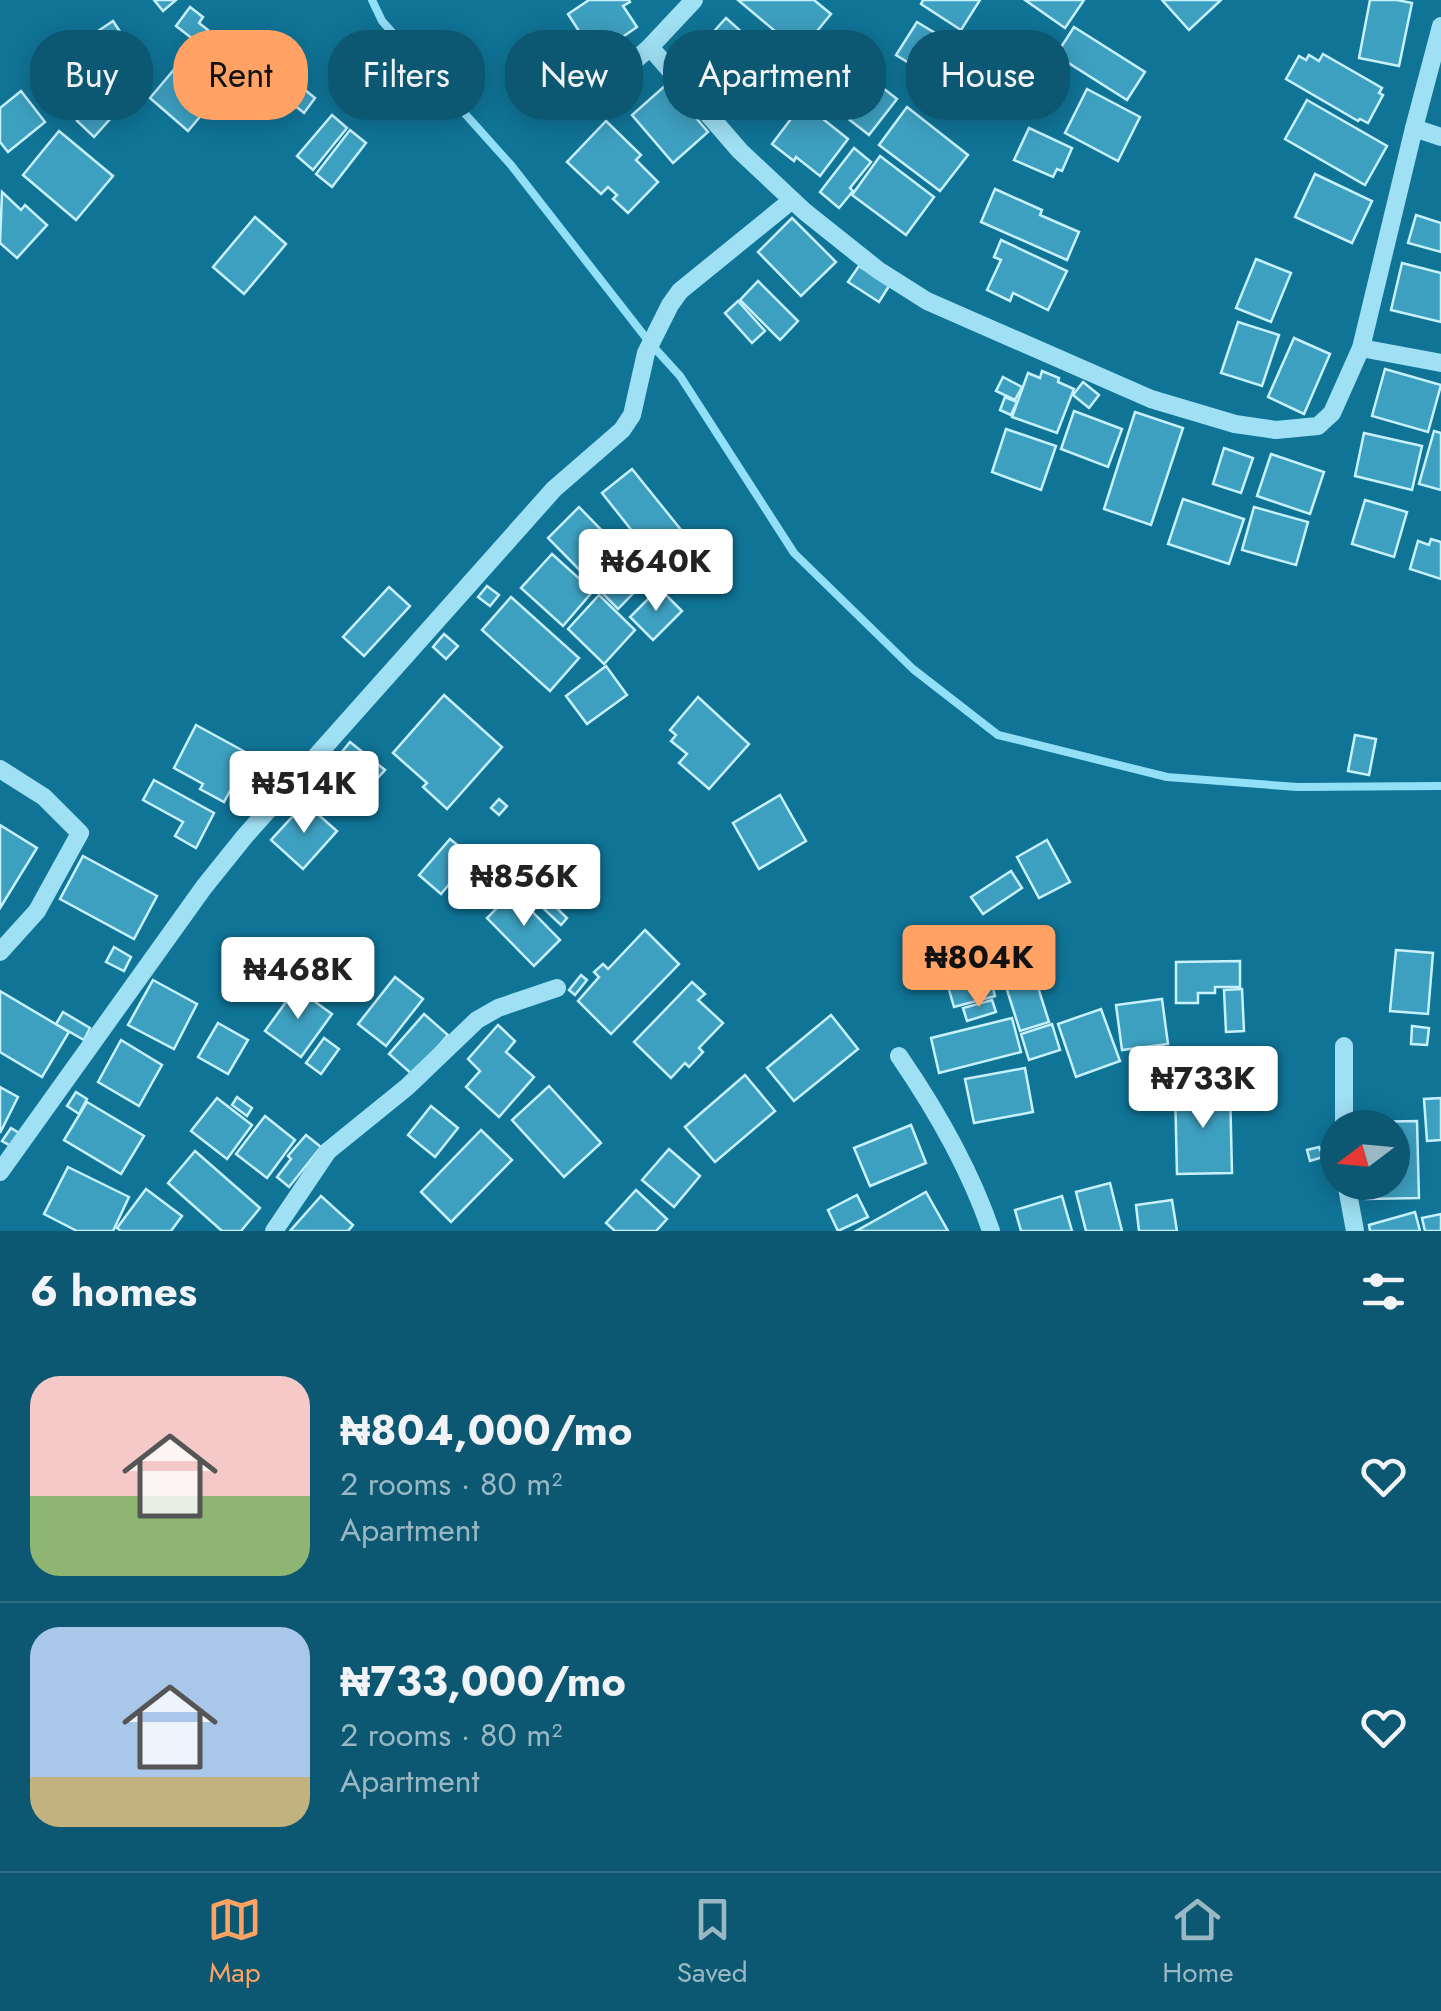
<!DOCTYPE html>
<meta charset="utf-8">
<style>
body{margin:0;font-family:Jost,sans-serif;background:#155d76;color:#f1f3f6;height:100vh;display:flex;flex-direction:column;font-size:38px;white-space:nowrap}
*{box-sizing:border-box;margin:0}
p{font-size:32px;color:#9ab8c3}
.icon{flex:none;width:55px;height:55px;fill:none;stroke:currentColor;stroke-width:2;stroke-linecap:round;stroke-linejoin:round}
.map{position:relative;height:1231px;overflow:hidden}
.side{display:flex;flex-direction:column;background:#0c5771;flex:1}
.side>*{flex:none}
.banner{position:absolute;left:30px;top:30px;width:1382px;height:90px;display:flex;gap:20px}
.needle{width:65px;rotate:254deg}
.tools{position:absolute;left:1320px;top:1110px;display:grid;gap:20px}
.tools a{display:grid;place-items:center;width:90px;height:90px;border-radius:50%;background:#0c5771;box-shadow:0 5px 25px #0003;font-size:50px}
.price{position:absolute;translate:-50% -85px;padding:0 22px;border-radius:10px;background:#fff;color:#222;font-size:32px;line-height:65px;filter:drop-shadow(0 2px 5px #0008)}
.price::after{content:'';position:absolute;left:50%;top:60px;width:30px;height:22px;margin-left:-15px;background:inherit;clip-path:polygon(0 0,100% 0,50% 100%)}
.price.current{background:#ffa263;color:#111}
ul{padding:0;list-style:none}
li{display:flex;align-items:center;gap:30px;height:250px;padding:0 30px}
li+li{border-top:2px solid #2c6d84}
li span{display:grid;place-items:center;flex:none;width:280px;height:200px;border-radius:30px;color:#555}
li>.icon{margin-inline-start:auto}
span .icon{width:120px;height:120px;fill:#fffc;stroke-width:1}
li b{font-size:42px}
h2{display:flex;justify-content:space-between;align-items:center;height:120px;padding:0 30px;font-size:42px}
.pill{padding:0 35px;border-radius:40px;background:#0c5771;box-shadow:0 5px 25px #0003;font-size:35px;line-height:90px}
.pill.current{background:#ffa263;color:#111}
.tab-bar{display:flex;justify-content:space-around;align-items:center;height:140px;border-top:2px solid #2c6d84;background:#0c5771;font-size:28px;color:#9ab8c3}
.tab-bar a{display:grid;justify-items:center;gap:5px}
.tab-bar .current{color:#ffa263}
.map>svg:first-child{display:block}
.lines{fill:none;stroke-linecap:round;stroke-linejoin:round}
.stream{stroke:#92e0f8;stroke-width:8}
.building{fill:#3ea0c1;stroke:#c8f1fe;stroke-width:2.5}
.minor{stroke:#a0e0f4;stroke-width:18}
</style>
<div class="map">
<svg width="1441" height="1231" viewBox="0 0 1441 1231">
<rect width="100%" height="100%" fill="#107497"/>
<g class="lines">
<path class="stream" d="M372,0L382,21L511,165L650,343L680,376L794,553L913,669L998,735L1167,777L1297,787L1441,786"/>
</g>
<g class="building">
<path d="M154,0H176L163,11Z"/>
<path d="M589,0H629L630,2L623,6L637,27L595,56L568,14Z"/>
<path d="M738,0H814L831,14L800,52Z"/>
<path d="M923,0H980L961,30L921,4Z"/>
<path d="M1025,0H1084L1065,28Z"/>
<path d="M1162,0H1221L1189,30Z"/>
<path d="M1370,0H1397L1412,3L1399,66L1359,58Z"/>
<path d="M190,7L203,17L199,23L208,30L198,43L176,26Z"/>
<path d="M726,18L782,68L755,99L698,49Z"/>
<path d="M113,21L134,53L114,67L92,35Z"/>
<path d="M917,22L935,33L914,66L896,55Z"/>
<path d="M1074,27L1145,72L1127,100L1056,55Z"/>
<path d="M572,40L596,66L563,96L539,70Z"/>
<path d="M829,46L897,99L869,135L801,82Z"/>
<path d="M1323,54L1382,88L1379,93L1383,95L1368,123L1360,119L1358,121L1286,79L1299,56L1306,60L1309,55L1319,61Z"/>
<path d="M93,59L106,78L75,100L62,81Z"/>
<path d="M701,59L743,100L729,114L688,74Z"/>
<path d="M177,66L215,99L188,131L150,98Z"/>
<path d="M289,77L315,98L304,113L277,91Z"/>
<path d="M667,84L708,132L673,163L632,115Z"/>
<path d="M1087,89L1140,117L1118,161L1065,133Z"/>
<path d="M21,91L45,122L8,152L0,142V108Z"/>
<path d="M102,91L120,108L94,137L77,121Z"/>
<path d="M1307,100L1387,146L1365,185L1285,139Z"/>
<path d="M803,103L848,139L820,176L796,157L794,161L772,144Z"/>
<path d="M907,107L968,155L940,191L879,145Z"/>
<path d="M332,115L347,128L313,170L297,156Z"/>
<path d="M606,121L641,155L636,160L658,182L628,213L613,199L617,195L608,187L601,194L567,162Z"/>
<path d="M1029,128L1072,148L1062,171L1057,169L1053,177L1014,160Z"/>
<path d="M350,130L366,143L332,187L316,174Z"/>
<path d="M59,131L113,176L76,220L23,175Z"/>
<path d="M854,148L871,162L850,188L853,191L839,208L820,192Z"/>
<path d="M880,156L934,197L906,235L852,195Z"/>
<path d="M1315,174L1372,201L1352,243L1295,217Z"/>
<path d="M995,189L1042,210L1040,215L1079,232L1067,260L981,222Z"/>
<path d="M2,192L21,210L25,205L47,225L17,258L0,243Z"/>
<path d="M1416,215L1441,223V252L1408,243Z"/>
<path d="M255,217L286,244L244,294L213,267Z"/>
<path d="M792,218L836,262L801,296L758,252Z"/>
<path d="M1001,240L1067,271L1048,310L1013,293L1010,301L987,290L1001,260L994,257Z"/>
<path d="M1256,259L1291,273L1271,322L1236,308Z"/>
<path d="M1402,263L1441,273V322L1391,310Z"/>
<path d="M859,266L889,286L879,302L848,282Z"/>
<path d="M758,281L798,321L780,340L740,300Z"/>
<path d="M738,301L765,331L752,343L725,313Z"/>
<path d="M1238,322L1279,335L1262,386L1221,373Z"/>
<path d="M1294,338L1330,354L1304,414L1268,397Z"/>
<path d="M1385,369L1441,385L1428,432L1372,416Z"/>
<path d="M1042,371L1059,378L1058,382L1074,389L1057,433L1012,417L1028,373L1040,378Z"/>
<path d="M1003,377L1022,387L1015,400L996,391Z"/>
<path d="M1083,382L1099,395L1089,408L1073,395Z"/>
<path d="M1005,397L1017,402L1011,415L1000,410Z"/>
<path d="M1074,411L1122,429L1108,467L1061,449Z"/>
<path d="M1135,412L1183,428L1151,525L1104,509Z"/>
<path d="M1006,429L1056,446L1041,490L992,472Z"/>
<path d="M1434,431L1441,433V490L1419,484Z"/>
<path d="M1364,433L1422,446L1412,490L1355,476Z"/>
<path d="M1224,448L1253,458L1241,493L1213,484Z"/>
<path d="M1271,454L1324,472L1310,514L1257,496Z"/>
<path d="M632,469L682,531L652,556L602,493Z"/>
<path d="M1183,499L1244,519L1229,564L1168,544Z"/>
<path d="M1365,500L1407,512L1394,557L1352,544Z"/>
<path d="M579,507L648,578L618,609L548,538Z"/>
<path d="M1254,507L1308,522L1296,565L1242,550Z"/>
<path d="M1431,539L1441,542V579L1410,569L1418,541L1429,545Z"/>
<path d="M552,554L593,591L563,626L521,588Z"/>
<path d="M487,586L499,595L490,606L478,597Z"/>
<path d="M389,587L410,606L364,656L343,637Z"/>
<path d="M659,588L682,611L653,640L630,617Z"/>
<path d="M599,595L635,630L604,664L568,629Z"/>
<path d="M511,597L579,658L550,691L482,630Z"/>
<path d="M444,634L458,646L446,659L433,647Z"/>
<path d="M606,666L627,695L587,724L566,696Z"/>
<path d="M444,695L502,747L447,809L423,787L427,783L393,753Z"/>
<path d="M698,697L749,744L709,789L679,763L687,754L671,741L676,735L670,730Z"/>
<path d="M196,725L260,760L243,792L232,787L224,802L200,789L203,784L174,768Z"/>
<path d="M1355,735L1376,739L1369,775L1348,771Z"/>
<path d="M350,742L385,770L375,781L341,753Z"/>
<path d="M338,754L375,784L357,806L313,770L323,757L330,763Z"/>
<path d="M154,780L214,813L196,848L175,836L183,822L143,800Z"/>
<path d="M780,795L806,841L759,869L733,823Z"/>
<path d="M499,799L507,806L499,815L491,808Z"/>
<path d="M305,803L337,831L303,869L271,840Z"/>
<path d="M0,825L37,848L0,908Z"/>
<path d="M450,839L472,857L441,894L419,875Z"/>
<path d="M1047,840L1070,882L1039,898L1017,857Z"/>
<path d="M83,856L157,896L134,939L60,899Z"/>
<path d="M1011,871L1022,888L983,914L971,897Z"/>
<path d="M536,888L567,918L561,925L529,895Z"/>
<path d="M513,892L560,940L534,966L487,918Z"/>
<path d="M645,930L679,964L611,1034L578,1001L599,977L594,972L603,964L608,969Z"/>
<path d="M114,947L131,957L124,971L106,962Z"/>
<path d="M1396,950L1433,953L1428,1014L1390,1011Z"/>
<path d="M1240,961V987H1215V993H1198V1003H1176V962Z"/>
<path d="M1030,962L1049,1022L1020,1031L1001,971Z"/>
<path d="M987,965L995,996L954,1007L945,976Z"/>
<path d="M581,975L587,980L575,995L569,990Z"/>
<path d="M395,977L423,999L386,1046L358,1024Z"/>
<path d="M153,980L197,1004L174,1049L128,1025Z"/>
<path d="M692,982L705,994L698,1000L723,1023L699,1048L703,1052L689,1067L685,1063L671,1078L634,1042Z"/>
<path d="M296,988L332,1014L301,1057L265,1031Z"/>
<path d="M1242,989L1244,1031L1226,1032L1224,990Z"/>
<path d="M0,991L69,1032L42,1077L0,1052Z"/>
<path d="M1162,999L1168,1044L1122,1050L1116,1005Z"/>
<path d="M992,1000L996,1012L967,1021L963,1008Z"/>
<path d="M1101,1009L1120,1061L1076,1077L1058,1024Z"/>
<path d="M63,1012L90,1028L84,1040L56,1024Z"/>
<path d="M424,1014L448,1035L413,1075L389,1054Z"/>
<path d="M831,1015L858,1049L794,1101L767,1068Z"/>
<path d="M1012,1018L1021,1052L939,1073L931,1038Z"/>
<path d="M218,1023L248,1040L228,1074L198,1057Z"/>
<path d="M1052,1024L1060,1050L1029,1060L1021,1034Z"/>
<path d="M498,1025L515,1041L506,1052L534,1077L499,1117L466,1087L480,1071L468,1059Z"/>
<path d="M1412,1026L1429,1028L1427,1045L1411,1044Z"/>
<path d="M324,1038L339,1049L321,1074L306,1063Z"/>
<path d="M121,1040L162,1065L139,1106L98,1082Z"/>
<path d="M1025,1068L1033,1112L974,1123L965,1079Z"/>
<path d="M745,1075L775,1111L715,1162L685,1127Z"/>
<path d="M549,1086L601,1143L564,1177L512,1120Z"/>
<path d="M0,1087L18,1097L0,1133Z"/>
<path d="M1230,1088L1232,1173L1177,1174L1175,1089Z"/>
<path d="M76,1092L87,1099L79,1114L67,1106Z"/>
<path d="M237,1097L252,1108L247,1116L232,1105Z"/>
<path d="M217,1098L252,1125L227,1159L191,1131Z"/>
<path d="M1441,1098V1140L1427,1141L1424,1099Z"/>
<path d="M87,1102L144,1136L121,1174L64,1140Z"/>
<path d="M431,1106L458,1128L435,1157L408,1135Z"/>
<path d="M265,1116L295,1140L267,1178L236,1154Z"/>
<path d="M1417,1121L1419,1198L1366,1199V1182H1392V1128H1365L1364,1122Z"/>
<path d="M911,1125L926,1163L870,1186L854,1148Z"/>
<path d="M11,1128L19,1133L11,1146L2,1141Z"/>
<path d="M481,1130L512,1160L451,1222L421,1192Z"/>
<path d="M306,1135L321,1147L289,1187L277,1177L291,1159L288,1156Z"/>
<path d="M1319,1147L1323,1157L1310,1161L1307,1150Z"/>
<path d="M669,1149L700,1176L674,1207L642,1180Z"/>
<path d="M195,1151L260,1208L241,1231H222L168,1183Z"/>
<path d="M68,1167L129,1197L113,1231H77L44,1214Z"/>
<path d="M1110,1183L1122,1231H1086L1076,1192Z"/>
<path d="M146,1189L182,1216L171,1231H121L117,1228Z"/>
<path d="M636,1190L667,1219L656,1231H615L606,1223Z"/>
<path d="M926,1192L948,1231H856Z"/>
<path d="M857,1195L868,1217L838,1231L828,1210Z"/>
<path d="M321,1196L353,1225L348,1231H290Z"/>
<path d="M1062,1196L1072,1231H1021L1015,1210Z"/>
<path d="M1172,1200L1177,1231H1139L1136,1205Z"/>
<path d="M1415,1212L1420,1231H1370L1369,1225Z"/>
<path d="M1441,1214V1231H1425L1422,1218Z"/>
</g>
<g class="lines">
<g class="minor">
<path d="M650,47L740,151L804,211L878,270L927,301L1151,399L1235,424L1276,430L1318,426L1332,413L1361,348L1414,128L1441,26"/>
<path d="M601,91L650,47L694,0"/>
<path d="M1414,128L1441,137"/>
<path d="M1361,348L1441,363"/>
<path d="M0,769L44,797L80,833L37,911L0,952"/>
<path d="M899,1056C936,1110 970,1169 991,1231"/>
<path d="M1344,1128V1046"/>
<path d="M0,1172L204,887L245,836L554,489L622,430L632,415L646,353L670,305L680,291L792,200"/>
<path d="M1346,1182L1355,1231"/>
<path d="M274,1231L328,1151L407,1087L477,1020L498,1008L557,988"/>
</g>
</g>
</svg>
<div class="tools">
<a><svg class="needle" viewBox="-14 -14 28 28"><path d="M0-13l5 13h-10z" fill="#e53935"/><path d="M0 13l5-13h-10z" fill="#9ab8c3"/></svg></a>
</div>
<b class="price" style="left:656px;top:614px">₦640K</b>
<b class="price" style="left:304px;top:836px">₦514K</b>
<b class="price" style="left:524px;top:929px">₦856K</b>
<b class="price current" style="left:979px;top:1010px">₦804K</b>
<b class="price" style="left:298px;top:1022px">₦468K</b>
<b class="price" style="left:1203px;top:1131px">₦733K</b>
<div class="banner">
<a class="pill">Buy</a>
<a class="pill current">Rent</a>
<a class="pill">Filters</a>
<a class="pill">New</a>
<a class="pill">Apartment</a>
<a class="pill">House</a>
</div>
</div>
<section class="side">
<h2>6 homes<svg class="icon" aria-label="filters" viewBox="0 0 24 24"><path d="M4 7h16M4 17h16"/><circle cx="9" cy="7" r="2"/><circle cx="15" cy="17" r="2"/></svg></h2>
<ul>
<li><span style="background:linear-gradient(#f6c9c9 60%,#8fb573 0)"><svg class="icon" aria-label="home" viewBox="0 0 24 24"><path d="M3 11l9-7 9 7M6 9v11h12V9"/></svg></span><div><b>₦804,000/mo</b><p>2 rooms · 80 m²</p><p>Apartment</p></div><svg class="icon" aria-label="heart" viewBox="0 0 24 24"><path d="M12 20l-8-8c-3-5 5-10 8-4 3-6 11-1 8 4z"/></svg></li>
<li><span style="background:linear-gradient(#a9c7e8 75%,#c2b280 0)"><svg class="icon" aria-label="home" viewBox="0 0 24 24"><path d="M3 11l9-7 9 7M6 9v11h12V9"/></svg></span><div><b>₦733,000/mo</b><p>2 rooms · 80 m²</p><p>Apartment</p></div><svg class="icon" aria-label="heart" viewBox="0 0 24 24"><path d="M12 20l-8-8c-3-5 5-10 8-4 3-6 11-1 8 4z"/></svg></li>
</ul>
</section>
<nav class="tab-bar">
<a class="current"><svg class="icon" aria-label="map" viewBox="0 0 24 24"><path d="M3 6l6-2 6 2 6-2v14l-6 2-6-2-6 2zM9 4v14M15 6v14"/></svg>Map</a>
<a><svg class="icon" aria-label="saved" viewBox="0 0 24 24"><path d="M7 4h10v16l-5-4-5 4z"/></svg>Saved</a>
<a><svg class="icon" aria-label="home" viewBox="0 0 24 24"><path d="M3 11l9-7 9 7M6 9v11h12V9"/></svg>Home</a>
</nav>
